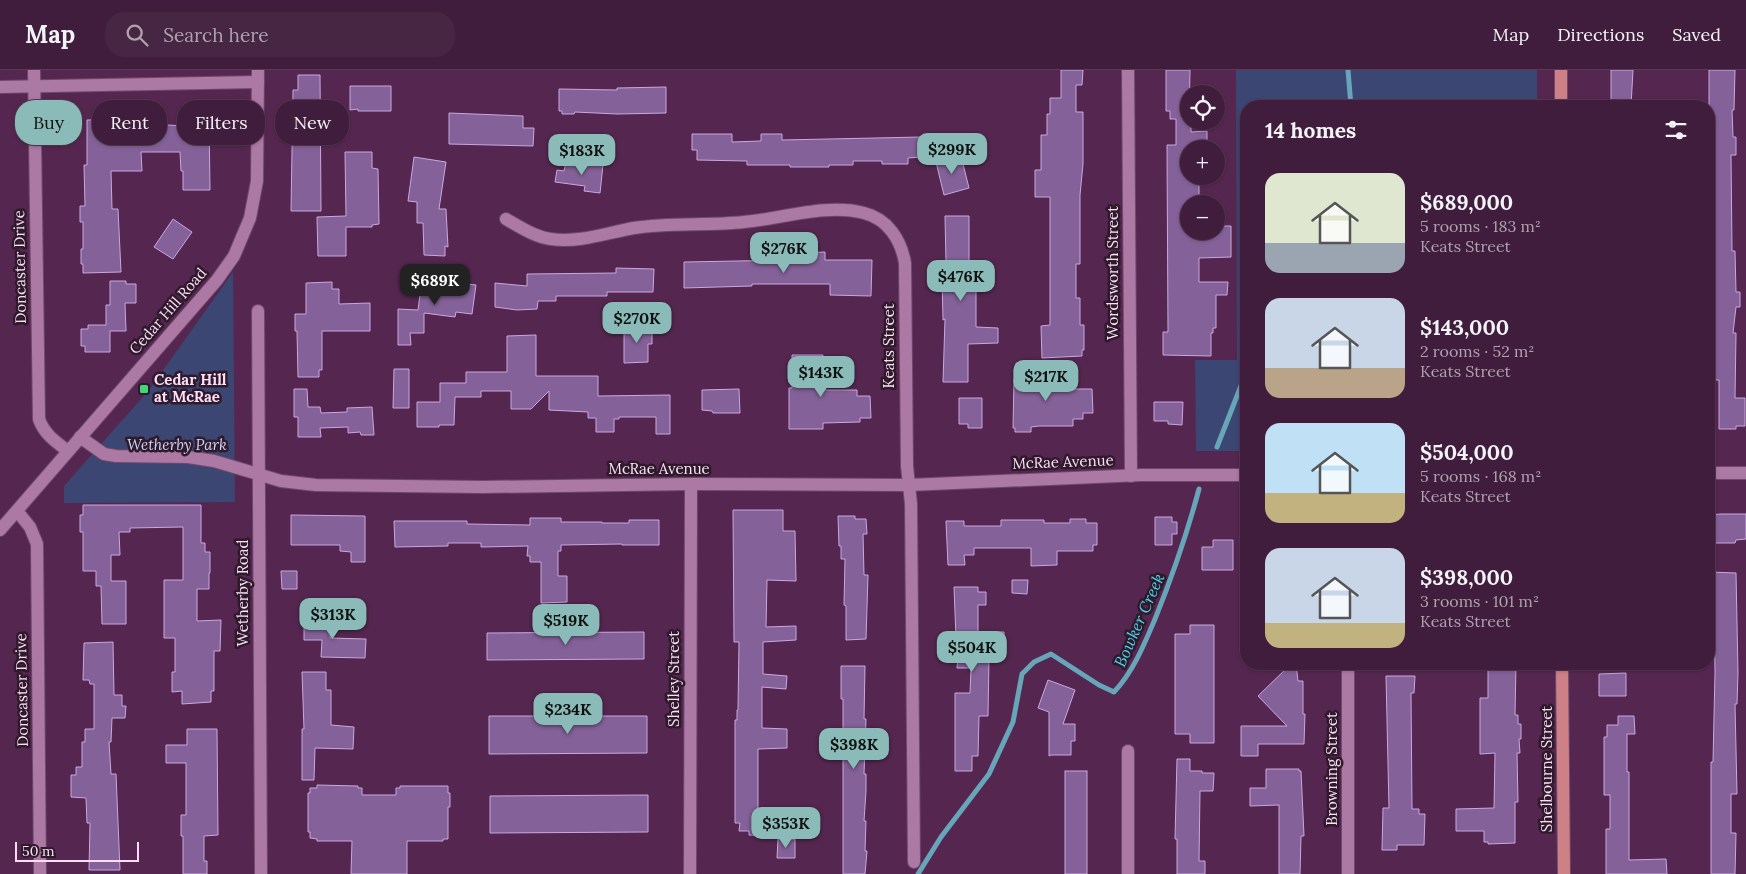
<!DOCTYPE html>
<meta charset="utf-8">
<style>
body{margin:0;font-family:Lora,serif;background:#472643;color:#f1f3f6;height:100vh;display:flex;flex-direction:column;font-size:19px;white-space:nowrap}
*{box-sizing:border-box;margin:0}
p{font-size:16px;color:#aea2af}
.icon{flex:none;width:28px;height:28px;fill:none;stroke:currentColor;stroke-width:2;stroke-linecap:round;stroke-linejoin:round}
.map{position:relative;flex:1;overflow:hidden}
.sheet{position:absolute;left:1240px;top:30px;width:475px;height:570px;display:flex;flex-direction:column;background:#401d3c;border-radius:20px;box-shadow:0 1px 4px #0004,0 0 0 1px #593b56}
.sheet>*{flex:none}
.guide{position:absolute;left:15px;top:30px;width:475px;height:45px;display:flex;gap:10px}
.fabs{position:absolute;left:1180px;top:15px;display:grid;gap:10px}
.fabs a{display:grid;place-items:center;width:45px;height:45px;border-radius:50%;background:#401d3c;box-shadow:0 1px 4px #0004,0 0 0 1px #593b56;font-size:25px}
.scale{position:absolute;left:15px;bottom:12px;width:124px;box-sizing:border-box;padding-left:5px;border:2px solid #fbdef6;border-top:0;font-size:14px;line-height:18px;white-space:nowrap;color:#fbdef6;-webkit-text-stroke:4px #2f1a2c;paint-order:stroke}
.price{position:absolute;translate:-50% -42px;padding:0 11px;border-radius:10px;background:#8bbbb9;color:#111;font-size:16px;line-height:32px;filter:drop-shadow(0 1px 2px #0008)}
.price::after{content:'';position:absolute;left:50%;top:30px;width:15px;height:11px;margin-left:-8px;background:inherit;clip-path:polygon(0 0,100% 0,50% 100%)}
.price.current{background:#222;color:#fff}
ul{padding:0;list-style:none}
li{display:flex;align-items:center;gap:15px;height:125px;padding:0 25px}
li span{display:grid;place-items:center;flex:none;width:140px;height:100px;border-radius:15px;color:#555}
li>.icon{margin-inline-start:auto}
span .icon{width:60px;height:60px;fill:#fffc;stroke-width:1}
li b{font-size:21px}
h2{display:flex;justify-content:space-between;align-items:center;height:60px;padding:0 25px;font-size:21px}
.chip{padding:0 18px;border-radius:20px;background:#401d3c;box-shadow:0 1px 4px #0004,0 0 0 1px #593b56;font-size:18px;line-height:45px}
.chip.current{background:#8bbbb9;color:#111}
header{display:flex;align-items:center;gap:30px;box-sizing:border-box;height:70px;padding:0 25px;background:#401d3c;border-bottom:1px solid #593b56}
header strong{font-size:24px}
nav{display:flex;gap:28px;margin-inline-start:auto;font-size:18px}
.search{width:350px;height:45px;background:#472643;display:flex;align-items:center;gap:12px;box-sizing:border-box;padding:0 18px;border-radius:20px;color:#aea2af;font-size:19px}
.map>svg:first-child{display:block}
.green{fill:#3b4672}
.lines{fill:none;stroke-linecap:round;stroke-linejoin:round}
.stream{stroke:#67a5b8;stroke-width:5}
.building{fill:#846198;stroke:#cba7e1}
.minor-casing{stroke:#6f486b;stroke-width:14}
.major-casing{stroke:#6f486b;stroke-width:14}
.minor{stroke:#ac78a4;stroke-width:12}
.major{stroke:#ce8087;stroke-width:12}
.poi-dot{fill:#42d77b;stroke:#2f1a2c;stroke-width:2}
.labels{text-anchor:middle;stroke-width:5;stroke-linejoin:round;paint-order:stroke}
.street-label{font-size:15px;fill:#fbdef6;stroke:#2f1a2c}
.poi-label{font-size:15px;font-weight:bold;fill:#fbdef6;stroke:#2f1a2c;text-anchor:start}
.park-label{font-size:15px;font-style:italic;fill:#cad4f7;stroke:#2f1a2c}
.water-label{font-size:16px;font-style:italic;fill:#48d5ee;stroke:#2f1a2c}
</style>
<header>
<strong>Map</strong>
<div class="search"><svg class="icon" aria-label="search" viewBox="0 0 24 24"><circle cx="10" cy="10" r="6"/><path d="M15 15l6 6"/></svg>Search here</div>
<nav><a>Map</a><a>Directions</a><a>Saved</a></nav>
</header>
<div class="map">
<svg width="1746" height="804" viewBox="0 0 1746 804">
<rect width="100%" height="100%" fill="#552750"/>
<g class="green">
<path d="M1236,0H1537V36H1246V381H1196L1195,290H1237Z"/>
<path d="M233,202L235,432L64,433V416L149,320Z"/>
</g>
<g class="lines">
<g class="stream">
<path d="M1348,0L1351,36"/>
<path d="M1217,377L1246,303"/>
<path d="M918,804L941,767L989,704L1013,652L1022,604L1034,592L1051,584L1099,615L1114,622C1133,602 1144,575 1155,549C1172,507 1187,464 1199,419"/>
</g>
</g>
<g class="building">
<path d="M1061,0H1083L1082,15H1076V42H1083V94L1080,125V194H1076V228H1080V255H1084V280H1082V286L1042,288L1041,256L1050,255V127H1035V100H1041V65H1047V44H1050V28H1061Z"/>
<path d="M1166,0H1190L1189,51H1191V62L1207,61V79H1189V106H1199V129H1189V161H1216V156H1231V187L1199,188V212H1228L1227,225H1216V258H1213V263H1211V286L1163,285V262H1168L1167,75H1176V49H1170V41H1166Z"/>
<path d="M1611,0H1633L1631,36H1611Z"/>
<path d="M1709,0H1735L1734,40H1732L1733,67H1736V85H1731L1732,181H1735L1736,222H1740V237H1736L1733,263H1736L1735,328H1745V356H1736V359H1719V310H1711V284H1709Z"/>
<path d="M298,5H320L321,141H291L293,20H298Z"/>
<path d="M350,16H391V41H358V39L350,40Z"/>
<path d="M666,17V43L617,44L575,42L574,44H562V41H559V19L617,20V18Z"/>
<path d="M449,43L523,46V58H534L533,76L449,74Z"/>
<path d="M185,48H209L210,120H183V101H181L180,82H141L142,101H111L112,139H118L121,202L83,203V194H81V179H83V152H80V136H85L84,95H87V50L121,49V63L150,62V54L185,56Z"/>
<path d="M692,64H732V72L761,71V64H782V70L921,67V87L908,88V94H882V91H853V95H829V97H790V95H747V91L697,90V80H692Z"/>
<path d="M345,82H372V98L378,99L379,154L372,155V157H346V186H318L317,147L346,146Z"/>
<path d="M961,86L969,118L944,125L936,92Z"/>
<path d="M414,87L446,92L439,139H446L448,177L445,176V186L424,185L423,153H417V132L408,131Z"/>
<path d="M566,92L603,95L600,123L584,121L585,116L555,112L557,100L564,101Z"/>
<path d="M945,146H969V197H980V217H976V257L998,258V273L968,274V312H943L945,249L943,250L942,207H944V192H946Z"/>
<path d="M173,149L192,162L173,189L154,177Z"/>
<path d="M825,182V190H872L871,226L830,225V214H752V216L684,218V192L790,190V186L804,185V183Z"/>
<path d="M616,198L654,199L653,222H607V226H556V231H538L537,239L517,240L495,237V213L527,216V204L616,203Z"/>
<path d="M422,209L476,215L472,244L456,242L455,247L424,243V263H410L411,275H398V239L418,240Z"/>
<path d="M110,211H126V214H136V233H125L126,261H110V282H85V276H81V259H88V255H106V235H110Z"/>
<path d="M332,212V219H339V234L370,233V261H322V300H319V307H298L297,261H295V244H306V213Z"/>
<path d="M624,256H647V257H652V274H648V292L624,293Z"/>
<path d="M536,265V306H598V326L670,325V364H656V347H619V349H614V362H596V348H588V342L549,340V321L531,339H511V321H481V327H455L454,355H439V357H417V332H440V313H466V302H507V266Z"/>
<path d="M792,285H823V320H857V326H870L871,348H860V352L823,353V359H789V318H792Z"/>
<path d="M1016,293H1035V317H1073V319H1092L1093,343H1083V349H1073V356H1039L1031,357V362H1015V358H1013L1014,309H1016Z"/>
<path d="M394,299H409V338H393Z"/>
<path d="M294,319H307L308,337H320L321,343L347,342V338L372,337L374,365H361L360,362L348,363V357L320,358L321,367H298V347H294Z"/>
<path d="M739,319L740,343H713L712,341L702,340V320Z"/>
<path d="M959,328H982V358H968V354H959Z"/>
<path d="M1154,332H1183L1182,355L1168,354V351H1154Z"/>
<path d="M83,435H201V473H205V482H210V503H209V519H197V551L221,550L220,581H214V621H211V632L182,634V621L172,622V602H175V568H164V510H183V457L130,458V462H119L120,485H111V511H126V554H102L101,516H96V501H83V462H80V445H83Z"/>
<path d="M733,440H783V461H795L796,511L767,510L766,557L796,556V570L763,572V604L787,606L786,619L762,617V658L787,659V678L758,679V739H765L764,752H768L767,766L749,765V761H739L740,753H735V650H737V640H738L739,572H734Z"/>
<path d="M1721,444H1746V469L1736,470L1735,473H1709V445Z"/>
<path d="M291,445L365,446V492H351V482L340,481V475H291Z"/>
<path d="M838,446H855V449H866L867,464H863L864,505H868L866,569L846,570V536L844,535L845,489H841V476H839Z"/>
<path d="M1155,447H1172V452H1177V464H1172V475H1155Z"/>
<path d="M530,448H561V452H602V453H629V450H659V475H622V474L561,475V481H558V506H567V532L541,533V492H530V486H527L528,476L481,477V473H448V476L395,477L394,451H467V454L530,455Z"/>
<path d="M1070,449H1086V453H1097V475H1093V481H1057V495L1031,496V478H974V485H964L965,495H948L946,451H964V456H1001V450H1044V453H1070Z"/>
<path d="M1213,470H1233V500H1202V477H1213Z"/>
<path d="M281,501H297V519H282Z"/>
<path d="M1709,502L1736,503L1738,603L1737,634H1735L1737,724H1731V763H1736L1735,804H1711V692H1713L1715,602L1714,536H1709Z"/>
<path d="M1012,510H1028L1027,524L1012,523Z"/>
<path d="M954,517H978V522H986V535H978V562H1004V577H998V588H989L988,646H979L978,686H972V701H955V623H970L971,598H957L958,585H954V568H956Z"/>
<path d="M308,548H331L330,568L366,569L365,588L321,587L322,570H304V554H307Z"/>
<path d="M1190,555H1214V673H1190V664H1175V564H1190Z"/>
<path d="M644,562V589L487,590V563Z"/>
<path d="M113,572L114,625H122V636H126L125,648H112L111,672H109L111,704H116L120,800H89L90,753H87L86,728L71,727V705H76V697H82V672H85V659H94V614H90L89,610H83L84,573Z"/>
<path d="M1291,594H1296L1298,611H1303V644H1305L1304,674H1258V686H1241V656H1287L1258,626Z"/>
<path d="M1488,594H1516L1515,645H1518V654H1521V669H1519L1520,683H1517L1518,732H1515V773L1488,774V772H1484V761H1456V739L1494,738L1495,683L1480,684V628H1488Z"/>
<path d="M841,596H865L864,649H866L864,704H866V721L864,751H866L865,781H867L865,804H843V629H841Z"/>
<path d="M302,602H326V620H331V655L354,657L353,679L315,678L314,710H302V659H304Z"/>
<path d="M1626,603V626H1599V604Z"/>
<path d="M1386,606H1415L1414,623H1411L1412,739H1419V744H1425L1424,775H1397V780H1382L1383,738H1389Z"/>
<path d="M1048,610L1075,620L1063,654H1075V671H1071V685H1051L1049,686V642L1038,638Z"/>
<path d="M489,646H647V683L489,684Z"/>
<path d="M1618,646H1634L1635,664H1627V702H1629V790L1666,789L1667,804H1606V759H1610V725H1604V667H1607V655H1618Z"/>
<path d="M187,659H217L218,765L204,766V791H207V804H183V766H181V745H186V693H166V675H187Z"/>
<path d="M1177,689H1190V701H1202V703H1214L1213,721H1200L1199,791H1205V804H1177V769H1175Z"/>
<path d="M1266,699H1299V701H1301L1304,766H1301L1300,804H1279V735L1250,736V718H1266Z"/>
<rect x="1065" y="701" width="22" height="103"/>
<path d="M317,715L358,716V718H362V725H396V718H400V716H448V723H450V737H448V769H443V771H407V804H351L352,771H317V769L310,768V762H308V723H310V718H317Z"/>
<path d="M648,725V762L490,763V726Z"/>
<path d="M778,769H795V788H777Z"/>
</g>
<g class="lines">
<g class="minor-casing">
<g id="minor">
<path d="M34,0L39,349C44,364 56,372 68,381"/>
<path d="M1128,0L1131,406"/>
<path d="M0,17L258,12"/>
<path d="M506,149C520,157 535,167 551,169C579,173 606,163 634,158C670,152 707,156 744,152C781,149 827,133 864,143C888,149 901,170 905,193L907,396L911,434L914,792"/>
<path d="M258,241L261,804"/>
<path d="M80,367L104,384L116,386L188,387L214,391L281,411L316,415L483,417L691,414L909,415L1141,405H1246"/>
<path d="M1709,403H1746"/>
<path d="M17,441L30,457L37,474L40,804"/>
<path d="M0,460L217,210L234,186L250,148L257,111L258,0"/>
<path d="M1348,594V804"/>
<path d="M690,804L691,414"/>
<path d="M1128,804V681"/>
</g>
</g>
<g class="major-casing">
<g id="major">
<path d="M1561,0V36"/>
<path d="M1562,594L1564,804"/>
</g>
</g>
<use href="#minor" class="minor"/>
<use href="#major" class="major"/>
</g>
<rect class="poi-dot" x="139" y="314" width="10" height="10" rx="2.5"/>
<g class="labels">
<g class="street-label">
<text transform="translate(20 197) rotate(-91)" y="5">Doncaster Drive</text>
<text transform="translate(1113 203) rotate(-90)" y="5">Wordsworth Street</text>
<text transform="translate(168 241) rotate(-49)" y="5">Cedar Hill Road</text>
<text transform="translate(889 276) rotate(-90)" y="5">Keats Street</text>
<text transform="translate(1063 392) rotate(-2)" y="5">McRae Avenue</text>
<text x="659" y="404">McRae Avenue</text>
<text transform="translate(243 523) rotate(-90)" y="5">Wetherby Road</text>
<text transform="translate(674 609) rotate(-90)" y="5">Shelley Street</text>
<text transform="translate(22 620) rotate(-91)" y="5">Doncaster Drive</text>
<text transform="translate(1332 699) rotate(-90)" y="5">Browning Street</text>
<text transform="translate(1547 699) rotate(-90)" y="5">Shelbourne Street</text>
</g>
<g class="poi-label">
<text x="154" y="315">Cedar Hill<tspan x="154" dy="17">at McRae</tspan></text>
</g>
<g class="park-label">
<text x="177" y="380">Wetherby Park</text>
</g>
<g class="water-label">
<text transform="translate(1139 550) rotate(-66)" y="6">Bowker Creek</text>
</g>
</g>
</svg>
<div class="fabs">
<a><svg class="icon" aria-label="locate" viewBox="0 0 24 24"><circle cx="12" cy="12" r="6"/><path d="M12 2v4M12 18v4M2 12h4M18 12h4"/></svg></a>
<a>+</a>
<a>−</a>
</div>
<div class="scale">50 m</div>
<b class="price" style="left:952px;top:105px">$299K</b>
<b class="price" style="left:582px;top:106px">$183K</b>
<b class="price" style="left:784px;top:204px">$276K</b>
<b class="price" style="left:961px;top:232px">$476K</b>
<b class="price current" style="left:435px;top:236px">$689K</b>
<b class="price" style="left:637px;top:274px">$270K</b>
<b class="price" style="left:821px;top:328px">$143K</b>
<b class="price" style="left:1046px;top:332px">$217K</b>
<b class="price" style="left:333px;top:570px">$313K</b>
<b class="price" style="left:566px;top:576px">$519K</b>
<b class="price" style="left:972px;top:603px">$504K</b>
<b class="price" style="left:568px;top:665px">$234K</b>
<b class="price" style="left:854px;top:700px">$398K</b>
<b class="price" style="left:786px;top:779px">$353K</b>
<div class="guide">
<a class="chip current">Buy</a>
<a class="chip">Rent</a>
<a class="chip">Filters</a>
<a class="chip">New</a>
</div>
<section class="sheet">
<h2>14 homes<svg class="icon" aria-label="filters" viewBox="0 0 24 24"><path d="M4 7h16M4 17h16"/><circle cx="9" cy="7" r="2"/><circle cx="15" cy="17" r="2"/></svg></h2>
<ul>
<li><span style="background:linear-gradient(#dfe7d0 70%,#9aa5b1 0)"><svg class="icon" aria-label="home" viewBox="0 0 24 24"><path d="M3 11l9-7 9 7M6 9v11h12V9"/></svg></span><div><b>$689,000</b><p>5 rooms · 183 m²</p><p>Keats Street</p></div></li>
<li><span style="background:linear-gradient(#c9d6e8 70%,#b9a48a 0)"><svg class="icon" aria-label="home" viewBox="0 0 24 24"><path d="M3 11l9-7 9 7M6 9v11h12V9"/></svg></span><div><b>$143,000</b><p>2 rooms · 52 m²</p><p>Keats Street</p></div></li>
<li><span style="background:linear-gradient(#bfe0f5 70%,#c2b280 0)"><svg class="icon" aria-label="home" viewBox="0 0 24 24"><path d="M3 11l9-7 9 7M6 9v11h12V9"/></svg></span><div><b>$504,000</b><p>5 rooms · 168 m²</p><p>Keats Street</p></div></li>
<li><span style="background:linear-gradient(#c9d6e8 75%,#c2b280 0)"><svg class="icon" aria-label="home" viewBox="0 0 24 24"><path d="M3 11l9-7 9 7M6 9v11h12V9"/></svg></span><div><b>$398,000</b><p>3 rooms · 101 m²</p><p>Keats Street</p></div></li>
</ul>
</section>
</div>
